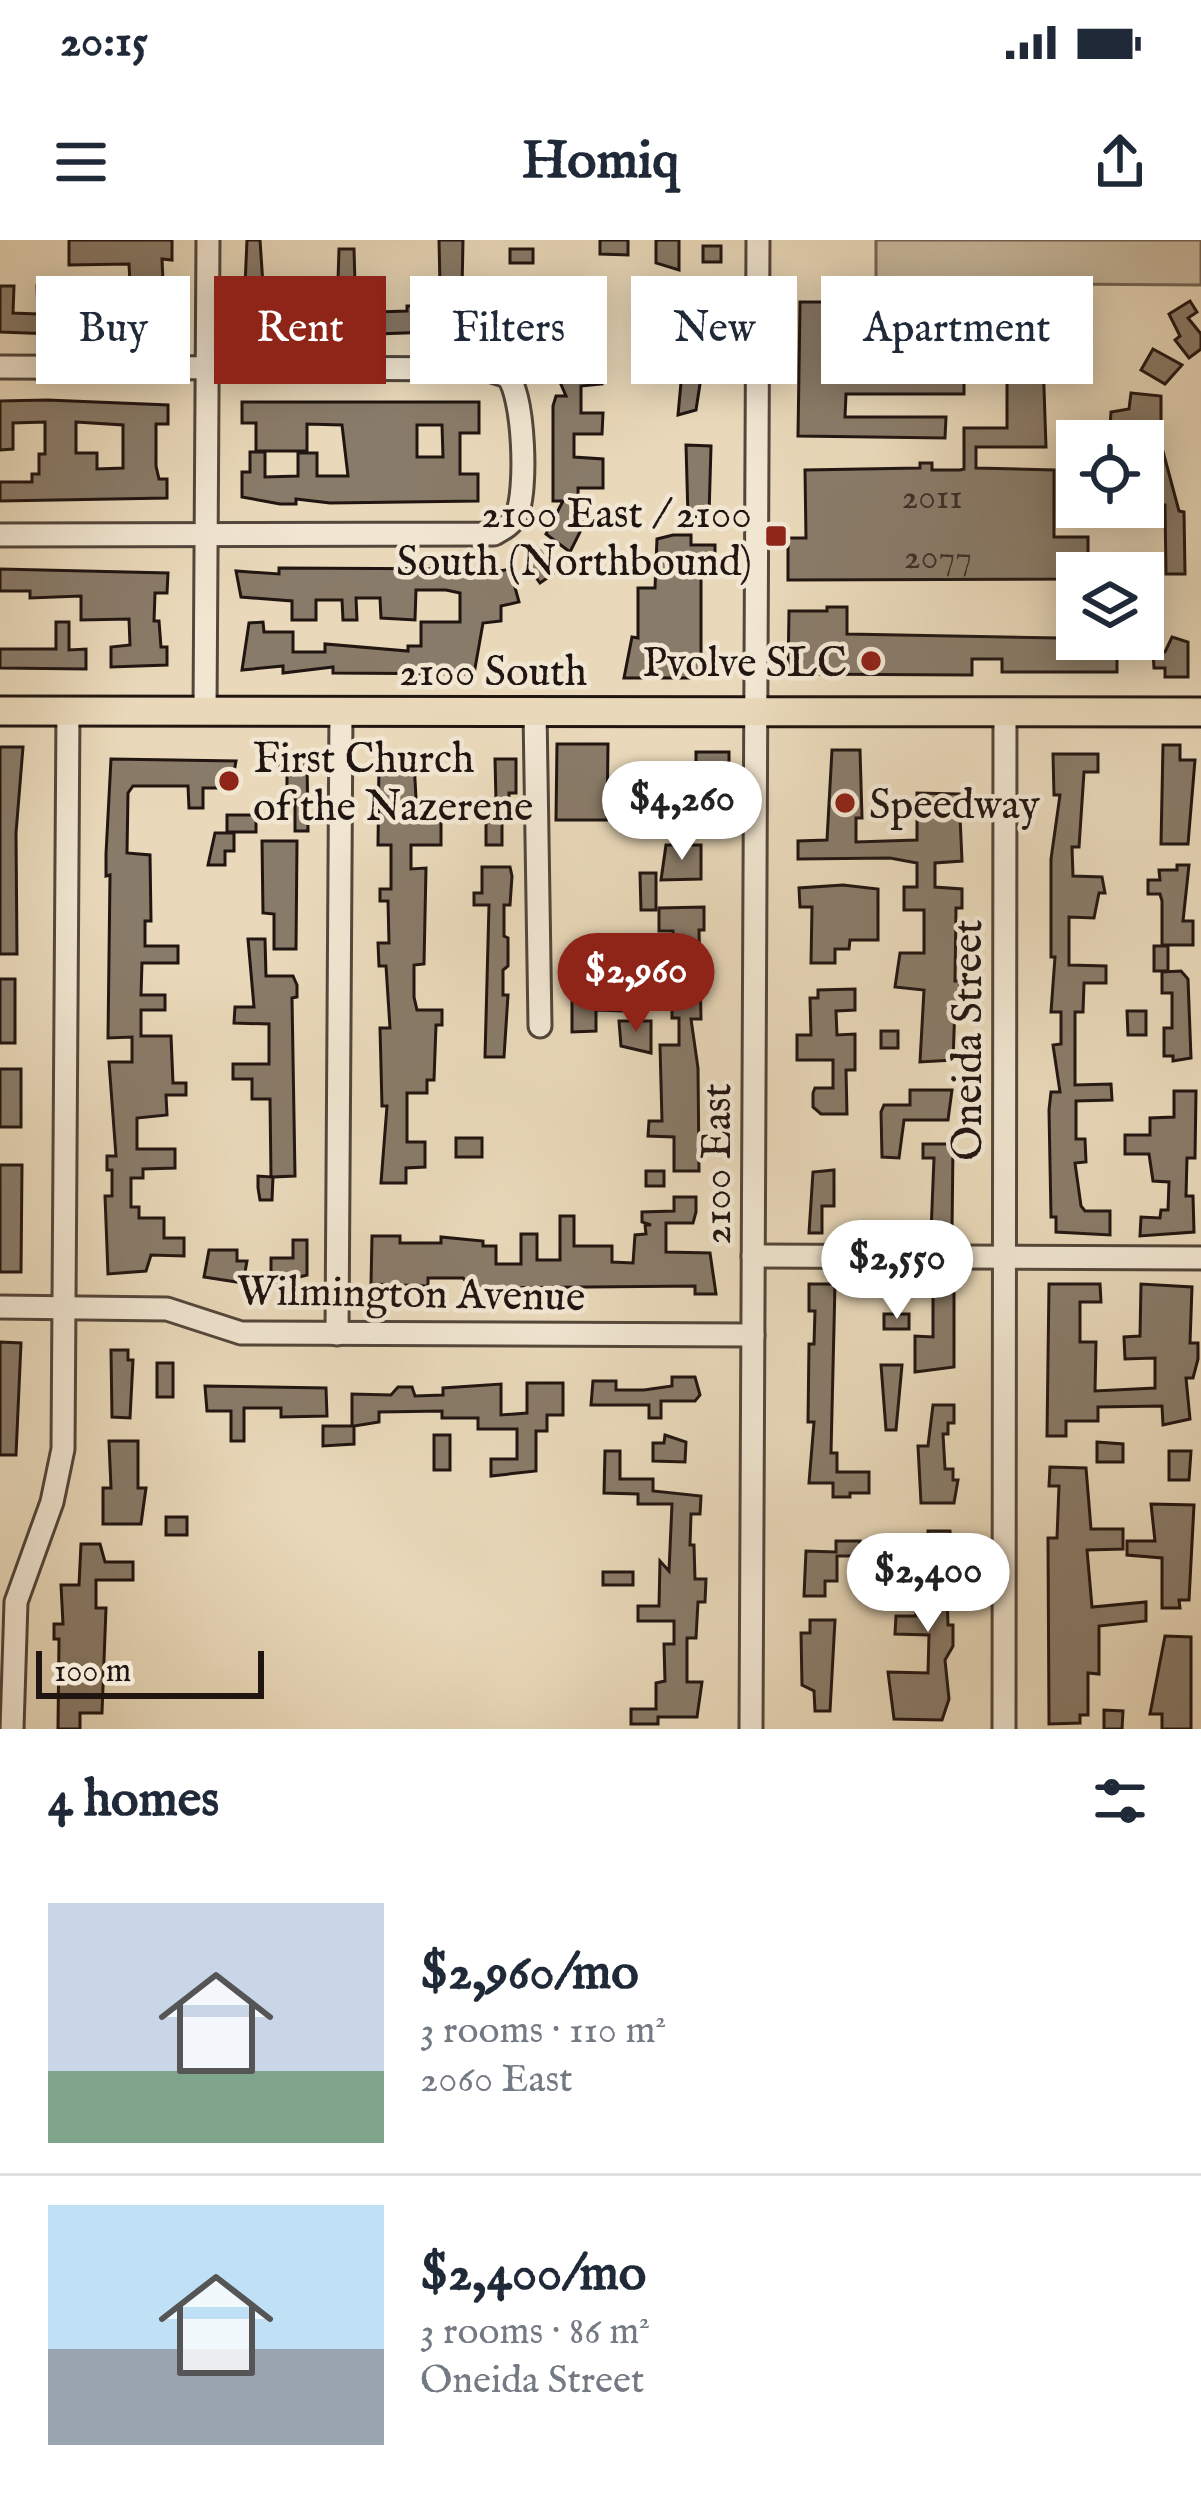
<!DOCTYPE html>
<meta charset="utf-8">
<style>
body{margin:0;font-family:"IM FELL English",serif;background:#f2f2f3;color:#1f2937;height:100vh;display:flex;flex-direction:column;font-size:45px;white-space:nowrap}
*{box-sizing:border-box;margin:0}
p{font-size:39px;color:#747a83}
.icon{flex:none;width:66px;height:66px;fill:none;stroke:currentColor;stroke-width:2;stroke-linecap:round;stroke-linejoin:round}
.map{position:relative;height:1489px;overflow:hidden}
.sheet{display:flex;flex-direction:column;background:#fff;flex:1}
.sheet>*{flex:none}
.top-card{position:absolute;left:36px;top:36px;width:1131px;height:108px;display:flex;gap:24px}
.fabs{position:absolute;left:1056px;top:180px;display:grid;gap:24px}
.fabs a{display:grid;place-items:center;width:108px;height:108px;border-radius:0px;background:#fff;box-shadow:0 6px 30px #0003;font-size:60px}
.scale{position:absolute;left:36px;bottom:30px;width:228px;box-sizing:border-box;padding-left:12px;border:6px solid #211511;border-top:0;font-size:33px;line-height:42px;white-space:nowrap;color:#211511;-webkit-text-stroke:9px #f1e6d2;paint-order:stroke}
.price{position:absolute;translate:-50% -102px;padding:0 27px;border-radius:42px;background:#fff;color:#222;font-size:39px;line-height:78px;filter:drop-shadow(0 3px 6px #0008)}
.price::after{content:'';position:absolute;left:50%;top:72px;width:36px;height:27px;margin-left:-18px;background:inherit;clip-path:polygon(0 0,100% 0,50% 100%)}
.price.on{background:#8f2418;color:#fff}
ul{padding:0;list-style:none}
li{display:flex;align-items:center;gap:36px;height:300px;padding:0 48px}
li+li{border-top:3px solid #e0e1e3}
li span{display:grid;place-items:center;flex:none;width:336px;height:240px;border-radius:0px;color:#555}
li>.icon{margin-inline-start:auto}
span .icon{width:144px;height:144px;fill:#fffc;stroke-width:1}
li b{font-size:51px}
h2{display:flex;justify-content:space-between;align-items:center;height:144px;padding:0 48px;font-size:51px}
.pill{padding:0 42px;border-radius:0px;background:#fff;box-shadow:0 6px 30px #0003;font-size:42px;line-height:108px}
.pill.on{background:#8f2418;color:#fff}
.status{display:flex;justify-content:space-between;align-items:center;height:84px;padding:0 60px;background:#fff;direction:ltr}
.status svg{height:33px;fill:currentColor}
header{display:flex;justify-content:space-between;align-items:center;height:156px;padding:0 48px;background:#fff;font-size:54px;font-weight:800}
.map>svg:first-child{display:block}
.green{fill:#c7b89d;stroke:#746657;stroke-width:3}
.building{fill:#897b69;stroke:#211511;stroke-width:3;fill-rule:evenodd}
.lines{fill:none;stroke-linecap:round;stroke-linejoin:round}
.minor-casing{stroke:#53463b;stroke-width:27}
.major-casing{stroke:#211511;stroke-width:33}
.minor{stroke:#f1e6d2;stroke-width:21}
.major{stroke:#e9d9ba;stroke-width:27}
.poi-dot{fill:#8f2418;stroke:#f1e6d2;stroke-width:4.5}
.labels{text-anchor:middle;stroke-width:9;stroke-linejoin:round;paint-order:stroke}
.number-label{font-size:36px;fill:#3b2e27}
.poi-label{font-size:42px;fill:#211511;stroke:#f1e6d2;text-anchor:end}
.street-label{font-size:42px;fill:#211511;stroke:#f1e6d2}
</style>
<div class="status"><b>20:15</b><svg viewBox="0 0 49 12"><path d="M0 12V9h3v3zM5 12V6h3v6zM10 12V3h3v9zM15 12V0h3v12zM26 1h20v11H26zM47 4h2v5h-2z"/></svg></div>
<header><svg class="icon" aria-label="menu" viewBox="0 0 24 24"><path d="M4 6h16M4 12h16M4 18h16"/></svg>Homiq<svg class="icon" aria-label="share" viewBox="0 0 24 24"><path d="M12 15V3M7 8l5-5 5 5M5 13v7h14v-7"/></svg></header>
<div class="map">
<svg width="1201" height="1489" viewBox="0 0 1201 1489">
<rect width="100%" height="100%" fill="#e9d9ba"/>
<filter id="stains"><feTurbulence type="fractalNoise" baseFrequency=".00167" numOctaves="4"/><feColorMatrix values="0 0 0 0 .2 0 0 0 0 .09 0 0 0 0 .02 0 0 0 .5 -.17"/></filter>
<radialGradient id="worn" r=".72"><stop offset=".6" stop-color="#630" stop-opacity="0"/><stop offset="1" stop-color="#630" stop-opacity=".3"/></radialGradient>
<path class="green" d="M876,0H1201V45L876,43Z"/>
<g class="building">
<path d="M69,0H172V20L162,19L164,64L167,71L174,72V86L159,92L79,95L0,92V46H14L13,73L38,74L37,46H56V54H66L67,72H117V64H131L129,24L69,25Z"/>
<path d="M247,0H260L263,45L294,46V72L310,73H337L339,9H354L355,44L375,45L377,72L407,71V66H424V45H440L439,0H463L462,50H499L503,65L521,70L515,90L476,80V90L468,93L454,92V83H429L430,92L296,97L285,90L243,92Z"/>
<path d="M600,0H628V15L600,14Z"/>
<path d="M656,0H679V30L656,23Z"/>
<rect x="703" y="6" width="18" height="16"/>
<rect x="510" y="9" width="23" height="14"/>
<rect x="679" y="54" width="28" height="18"/>
<path d="M1023,60H1041L1046,207H976V228L1054,230V297H1088V333H1077V339L788,340V298H806L805,230L920,228V223H932V230H960L964,229V188H1007V141H964V154H846L845,177H946L945,198L798,196L800,62H879V80H860V108L828,109V134H873V104H891V88H1007V77H1023Z"/>
<path d="M1190,61L1197,72L1188,78L1201,94V109L1189,118L1175,100L1180,96L1169,74Z"/>
<path d="M549,69L567,85L545,109L542,102L537,107L524,96Z"/>
<path d="M685,99H706V131H702L696,170L678,175Z"/>
<path d="M578,107L589,130L601,129L602,144L581,146V173H603L602,194H574V217L603,219V248H578L579,282H585L570,312L546,294L563,261H553V166L556,156H566L550,119Z"/>
<path d="M1153,109L1182,125L1165,144L1141,130Z"/>
<path d="M1131,153L1161,156V204L1179,271L1184,272L1185,334H1166L1165,265H1155L1141,189L1110,187L1111,172L1129,169Z"/>
<path d="M47,160L168,165V184H156V226L159,239H167V258L0,261V242H32V234H39V214H45V182L13,183V209L0,210V161ZM76,182L123,185V228L97,229V213H76Z"/>
<path d="M242,162H479V193H460V234H478V261L330,263L296,259V264H280L242,257V232H250V212H265V237L298,236V213H317V236H348L342,185L307,184V211H256V183H242ZM417,185H442L443,217H417Z"/>
<path d="M686,205L711,206L709,276L688,277Z"/>
<path d="M673,295H691V305H715V326H701V438H624L632,397L638,398V348H655L657,299Z"/>
<path d="M540,311L556,332L540,343L525,322Z"/>
<path d="M279,328L474,329V336L510,329L519,362L501,366V381L483,383L474,434L333,433V427L283,433V426L242,430L249,383L263,382L264,392H293V412H325V404L408,411V406H421V382H460V353L446,350H416L415,380L381,378L380,358H356L357,380H343L342,360H316V380H292V361L241,357L236,331L279,334Z"/>
<path d="M0,329L168,333L167,353H155L154,381H159L161,407H167V425L111,427V407L130,405L129,379L81,380V356L30,358V351H0Z"/>
<path d="M827,367H847V394L1117,399V432H1002V419H972V435L788,434L789,371H827Z"/>
<path d="M56,382H69V410L86,409V429L0,428V409H56Z"/>
<path d="M1172,397L1188,402V437H1165V428H1154L1153,412H1165Z"/>
<path d="M557,504H608L607,580H556Z"/>
<path d="M1163,505H1180V520H1195L1188,604H1161Z"/>
<path d="M0,507H23L16,593L17,714H0Z"/>
<path d="M832,510H860L862,578H856V602L917,600V553L959,554L962,621L935,623V647L962,649V668H956L955,741H960V766H955L953,820L920,822L924,750L895,747L900,713H924V670H904V647H917V623L890,618L798,619V601L827,600Z"/>
<path d="M696,512H729V562L696,561Z"/>
<path d="M1053,514H1098V532H1084L1079,607H1072L1073,636L1102,637L1105,653H1099L1094,678L1069,677V725L1106,726V743H1084L1083,772H1075V845L1111,844L1112,860L1076,861V899H1085L1086,922L1075,923L1081,966L1085,971H1110V995L1056,992V977H1051L1049,870L1051,852H1060L1053,805L1061,804V772H1051L1055,717H1051V619L1060,555H1054Z"/>
<path d="M111,519L236,521L231,548H203V568H189L188,546H133L128,553L127,613L150,615L151,681H145V706H178V723H142L141,755H165V770H141V796H171L173,843H186V855H166L167,875L137,878V909H175V928L143,929V938H131V967H139V978H164V998H184V1016L151,1015L146,1031L108,1034L105,956H112V930H107V916H116L109,822H132V797L108,798L110,635L106,636V614Z"/>
<path d="M495,519H516V553H509V561H496Z"/>
<path d="M307,521L308,591H295V555H287V533L280,534V522Z"/>
<path d="M379,522H414L417,576H441V605H411V629L426,628L424,724L414,725V757L417,770H442V785H436L434,840H427V853H407V902H425V927L406,928V943H381L387,866H382L380,788H390L386,726H379L378,703H389L388,661H380V649H391V605H378Z"/>
<rect x="486" y="570" width="16" height="35"/>
<rect x="227" y="575" width="29" height="17"/>
<path d="M215,593H234V611H225V625H208Z"/>
<path d="M262,601H297L296,709H274V674L263,673Z"/>
<path d="M666,605H701V639L661,640Z"/>
<path d="M1177,625H1189L1183,681H1193V705H1162V661L1160,654H1148V640H1160L1159,630H1177Z"/>
<path d="M482,627H510L512,636L510,665H504V696L508,698V726L503,730V755H508L504,817H485L489,665H474V653H482Z"/>
<path d="M640,633H656V670H641Z"/>
<path d="M843,645L878,649V700H850L849,709H835V723H811L812,667H800L799,648Z"/>
<path d="M704,667V690H699L701,779H691L698,828L699,931H674V897L648,896L649,881H662L660,805H679V778H672V766H679L673,691H659V668Z"/>
<path d="M248,699H265L266,736H293L297,745V757L292,758L295,936L273,937L272,960H260L258,948V936L271,937L270,859H252V839H233V824H269V784L234,783L235,767H254Z"/>
<path d="M608,706V747H623L622,771L596,770V791L572,792V758L583,757V732H570V709Z"/>
<rect x="1154" y="706" width="14" height="25"/>
<path d="M1181,731L1188,739L1191,818L1173,821V816H1164V788H1172V753H1162V732Z"/>
<rect x="0" y="739" width="15" height="64"/>
<path d="M855,749V770L836,771L837,795L855,794V830H846L847,874H821L813,867V853L815,848H833V820H797V795H811L810,758H818V750Z"/>
<path d="M1127,771H1146V795H1128Z"/>
<path d="M619,781H651V813L621,806Z"/>
<rect x="881" y="791" width="17" height="17"/>
<rect x="0" y="829" width="21" height="58"/>
<path d="M910,850H952L948,880H904L899,918L882,917L881,872L884,865H910Z"/>
<path d="M1174,851H1196L1195,918H1187L1186,956H1193L1194,992L1140,996L1141,977L1160,978L1161,970H1168L1169,942L1153,941L1149,914H1125V895H1150V878L1174,877Z"/>
<rect x="456" y="898" width="26" height="19"/>
<path d="M923,904H953L952,993H931L934,918H923Z"/>
<path d="M0,925H22L21,1032H0Z"/>
<path d="M834,930V966H822V993H809L813,932Z"/>
<rect x="646" y="931" width="18" height="15"/>
<path d="M674,957H696V972L693,983H666V1012L710,1013L716,1054H695V1046L472,1048L463,1038H428V1046L371,1044L372,996H400V1003H441V997L483,1001V1006H496V1024H521V994H537V1020H560V976H574V1006H612V1022L633,1023L635,995L646,994L645,985H651L642,982V972L674,971Z"/>
<path d="M293,1000H307V1035L271,1044V1018H293Z"/>
<path d="M209,1010H237V1021H247L243,1043L204,1037Z"/>
<path d="M933,1041H954V1127L915,1132V1096L933,1097Z"/>
<path d="M809,1044H835L831,1213H837V1232H869V1253H850V1257H833V1243H809L814,1182H808L809,1104H814L815,1071H809Z"/>
<path d="M1049,1044H1100L1101,1062H1080V1102H1096L1095,1151L1155,1148V1118L1125,1119L1124,1097L1140,1096L1141,1044L1192,1047L1190,1103H1198V1119L1193,1138H1186L1190,1179L1163,1185L1162,1166L1098,1167V1181H1066V1196H1047Z"/>
<rect x="884" y="1074" width="25" height="15"/>
<path d="M0,1102L21,1103L16,1215H0Z"/>
<path d="M111,1110H128V1120H133L130,1178L112,1177Z"/>
<rect x="157" y="1123" width="16" height="34"/>
<path d="M881,1125H902L896,1190H886Z"/>
<path d="M672,1137H695L700,1155L695,1161H661V1178H649V1165H591L593,1141H616V1150H644L672,1146Z"/>
<path d="M527,1143H563V1175H547V1191H536V1231L491,1236V1219H517V1189H478V1178H442V1171L379,1172V1182L354,1186V1204L323,1206V1186H352V1154L391,1155L398,1147H412L415,1156L443,1155V1148L501,1144V1175L527,1173Z"/>
<path d="M205,1146L326,1148L327,1176L281,1177V1168H244V1201H231V1171H207Z"/>
<path d="M933,1165H954V1183H948V1194H943L945,1229H953V1240H958L954,1263H921L918,1206H928Z"/>
<rect x="434" y="1195" width="16" height="35"/>
<path d="M665,1195L686,1202L685,1222L653,1221V1203H664Z"/>
<path d="M109,1201H138V1248H146L141,1284H103V1248H111Z"/>
<path d="M1097,1202L1123,1204V1222H1097Z"/>
<path d="M605,1211H620V1239H653V1251L701,1256L700,1274H691L690,1305H694L695,1339H706L705,1362H698L696,1398H687V1442H702L697,1477H658V1484H631V1469H656V1443L665,1441L664,1404H674V1381H638V1366H659L660,1321L669,1331L672,1264H638V1254L604,1253Z"/>
<path d="M1169,1211H1191L1189,1240H1169Z"/>
<path d="M1050,1227L1086,1228L1091,1289H1123V1309L1087,1310L1092,1367L1146,1362V1381L1099,1386V1434L1088,1433V1475H1080V1483L1049,1484L1048,1298H1057L1059,1246H1049Z"/>
<path d="M1151,1264L1194,1265L1189,1360H1179L1180,1368H1162V1318L1127,1315V1301H1155Z"/>
<rect x="166" y="1277" width="21" height="18"/>
<path d="M928,1291H950L954,1357H947L948,1385H953V1406L945,1420L949,1459L942,1480L894,1479L888,1432L928,1433L929,1395L895,1394L896,1376H916L915,1314H928Z"/>
<path d="M836,1301H860L859,1316H837V1341H825V1356H804L806,1311L836,1312Z"/>
<path d="M81,1304H100L105,1322H133V1340H96V1368H106L102,1473H80V1489H58L59,1399H54V1384H63L61,1345H79Z"/>
<rect x="603" y="1332" width="30" height="13"/>
<path d="M810,1380H835L830,1471H815L814,1451L802,1445L801,1393H810Z"/>
<path d="M1165,1396L1191,1397V1489H1162V1474H1150Z"/>
<path d="M1104,1470L1123,1471L1122,1489H1104Z"/>
</g>
<g class="lines">
<g class="minor-casing">
<g id="minor">
<path d="M0,127L486,129L507,136C524,153 528,253 516,276C511,285 503,289 494,294L0,295"/>
<path d="M205,471L208,0"/>
<path d="M535,472L540,786"/>
<path d="M753,1016L1201,1018"/>
<path d="M0,1067L167,1069L241,1093L753,1095"/>
<path d="M337,1094L341,472"/>
<path d="M12,1489L16,1362L52,1262L63,1209L68,471"/>
<path d="M751,1489L758,0"/>
<path d="M1004,1489L1005,471"/>
</g>
</g>
<g class="major-casing">
<path id="major" d="M0,471L1201,472"/>
</g>
<use href="#minor" class="minor"/>
<use href="#major" class="major"/>
</g>
<g class="poi-dot">
<rect x="764" y="284" width="24" height="24" rx="6"/>
<circle cx="871" cy="421" r="12"/>
<circle cx="229" cy="541" r="12"/>
<circle cx="845" cy="563" r="12"/>
</g>
<g class="labels">
<g class="number-label">
<text x="932" y="268">2011</text>
<text x="938" y="328">2077</text>
</g>
<g class="poi-label">
<text x="752" y="287">2100 East / 2100<tspan x="752" dy="48">South (Northbound)</tspan></text>
<text x="847" y="436">Pvolve SLC</text>
<text x="253" y="532" text-anchor="start">First Church<tspan x="253" dy="48">of the Nazerene</tspan></text>
<text x="869" y="578" text-anchor="start">Speedway</text>
</g>
<g class="street-label">
<text x="493" y="445">2100 South</text>
<text transform="translate(966 800) rotate(-90)" y="15">Oneida Street</text>
<text transform="translate(715 924) rotate(-90)" y="15">2100 East</text>
<text transform="translate(411 1052) rotate(1)" y="15">Wilmington Avenue</text>
</g>
</g>
<rect width="100%" height="100%" filter="url(#stains)"/>
<rect width="100%" height="100%" fill="url(#worn)"/>
</svg>
<div class="fabs">
<a><svg class="icon" aria-label="locate" viewBox="0 0 24 24"><circle cx="12" cy="12" r="6"/><path d="M12 2v4M12 18v4M2 12h4M18 12h4"/></svg></a>
<a><svg class="icon" aria-label="layers" viewBox="0 0 24 24"><path d="M12 4l9 5-9 5-9-5zM3 14l9 5 9-5"/></svg></a>
</div>
<div class="scale">100 m</div>
<b class="price" style="left:682px;top:623px">$4,260</b>
<b class="price on" style="left:636px;top:795px">$2,960</b>
<b class="price" style="left:897px;top:1082px">$2,550</b>
<b class="price" style="left:928px;top:1395px">$2,400</b>
<div class="top-card">
<a class="pill">Buy</a>
<a class="pill on">Rent</a>
<a class="pill">Filters</a>
<a class="pill">New</a>
<a class="pill">Apartment</a>
</div>
</div>
<section class="sheet">
<h2>4 homes<svg class="icon" aria-label="filters" viewBox="0 0 24 24"><path d="M4 7h16M4 17h16"/><circle cx="9" cy="7" r="2"/><circle cx="15" cy="17" r="2"/></svg></h2>
<ul>
<li><span style="background:linear-gradient(#c9d6e8 70%,#7fa58c 0)"><svg class="icon" aria-label="home" viewBox="0 0 24 24"><path d="M3 11l9-7 9 7M6 9v11h12V9"/></svg></span><div><b>$2,960/mo</b><p>3 rooms · 110 m²</p><p>2060 East</p></div></li>
<li><span style="background:linear-gradient(#bfe0f5 60%,#9aa5b1 0)"><svg class="icon" aria-label="home" viewBox="0 0 24 24"><path d="M3 11l9-7 9 7M6 9v11h12V9"/></svg></span><div><b>$2,400/mo</b><p>3 rooms · 86 m²</p><p>Oneida Street</p></div></li>
</ul>
</section>
